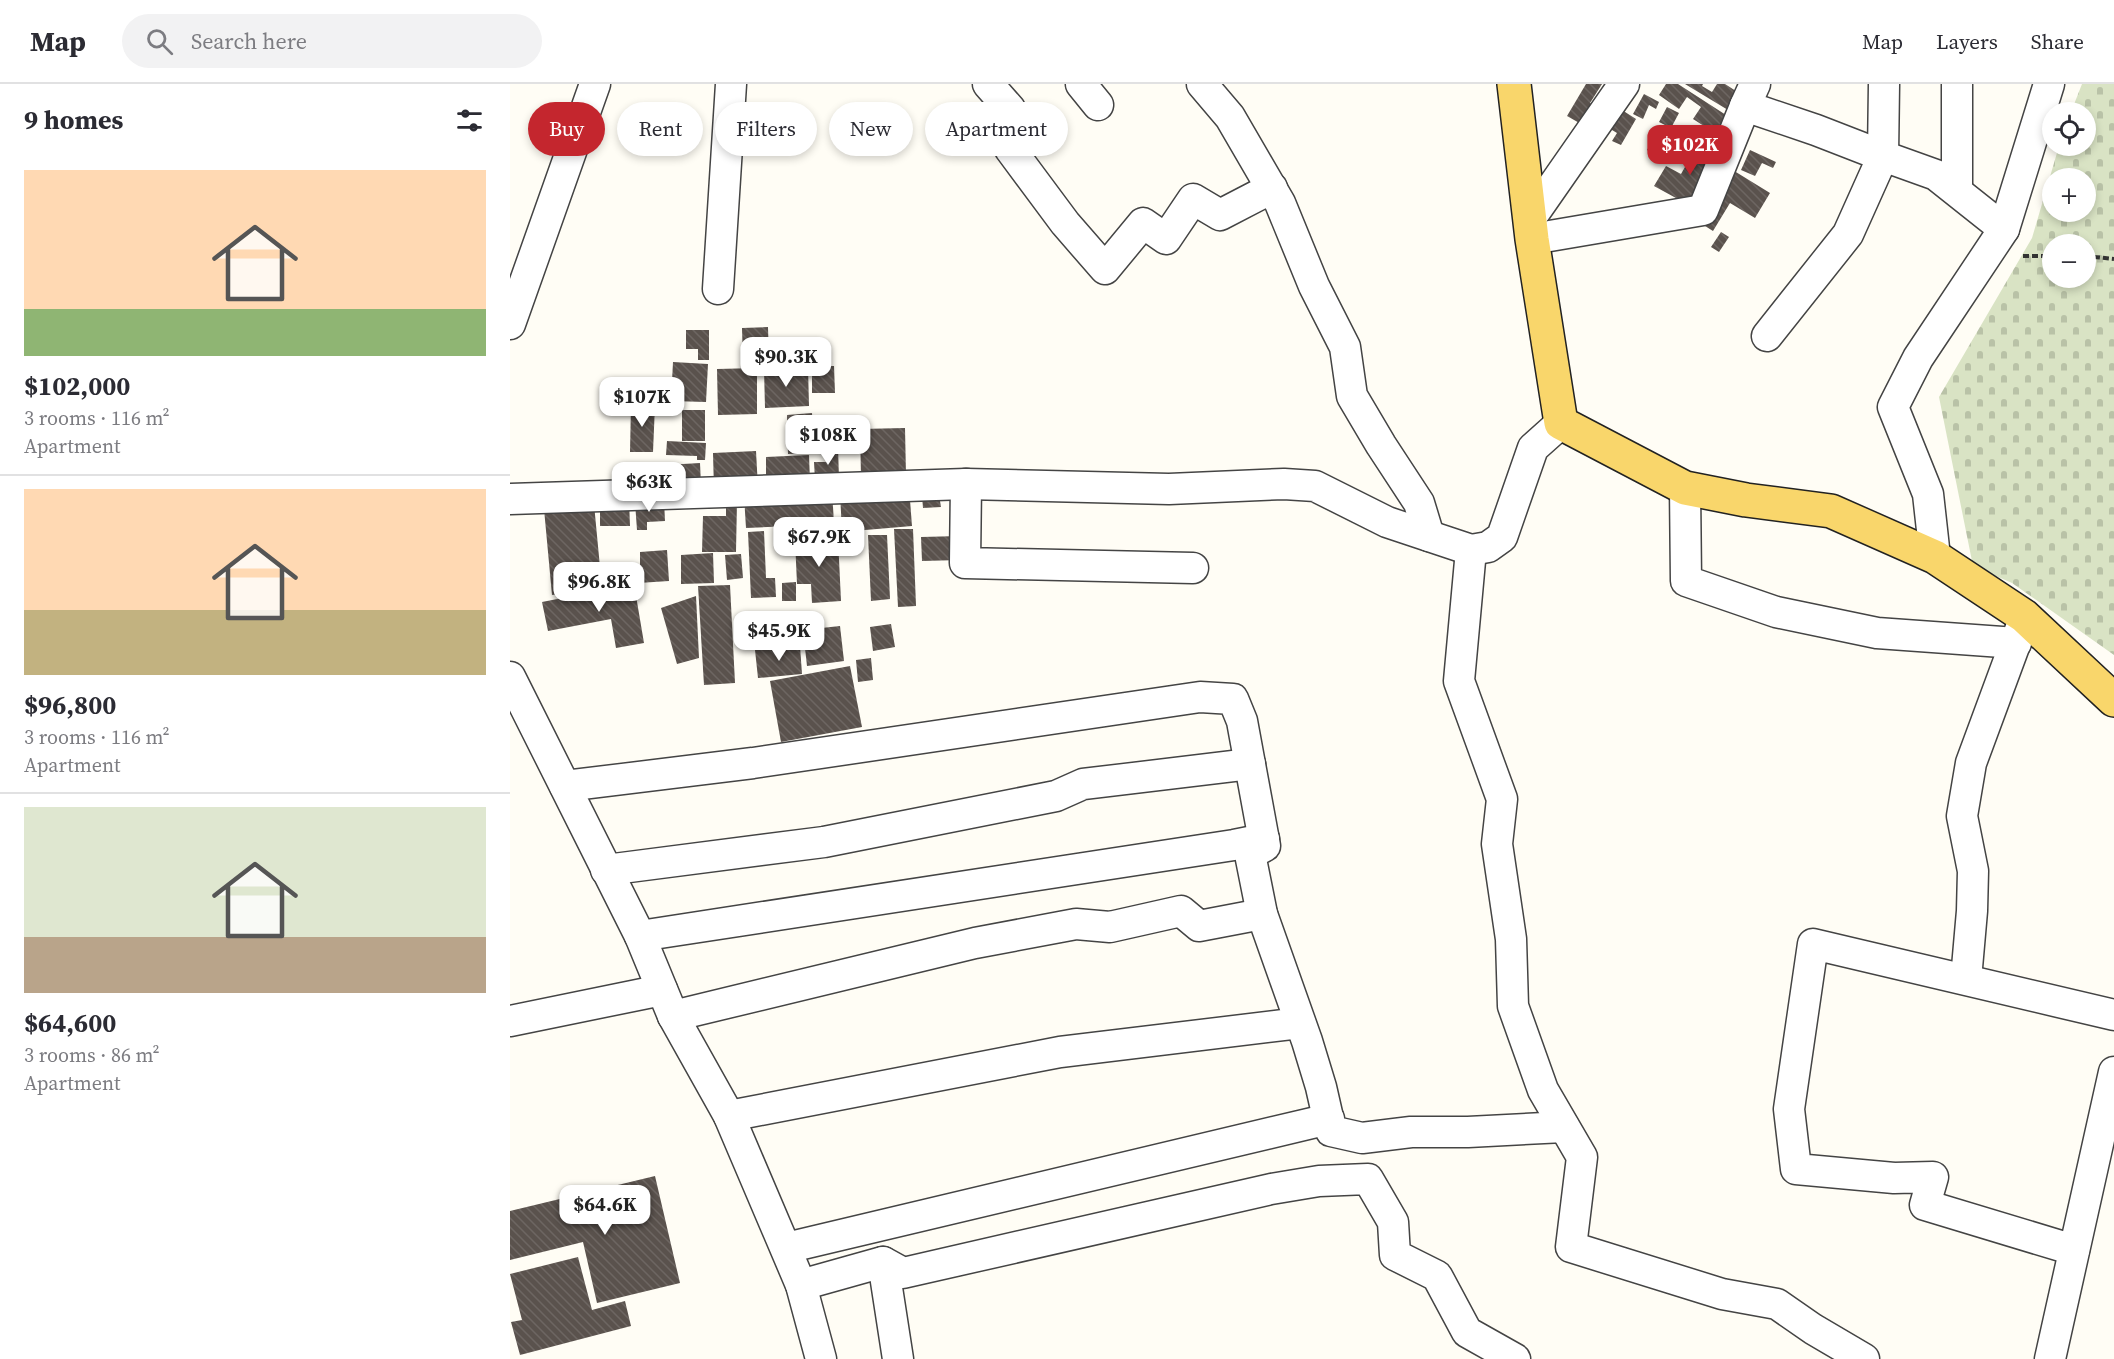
<!DOCTYPE html>
<meta charset="utf-8">
<style>
body{margin:0;font-family:"Source Serif 4",serif;background:#f2f2f3;color:#2b2b33;height:100vh;display:flex;flex-direction:column;font-size:22px;white-space:nowrap}
*{box-sizing:border-box;margin:0}
p{font-size:20px;color:#7c7c81}
.icon{flex:none;width:33px;height:33px;fill:none;stroke:currentColor;stroke-width:2;stroke-linecap:round;stroke-linejoin:round}
.map{position:relative;flex:1;overflow:hidden}
.drawer{display:flex;flex-direction:column;background:#fff;width:510px}
.drawer>*{flex:none}
.guide{position:absolute;left:18px;top:18px;width:570px;height:54px;display:flex;gap:12px}
.fabs{position:absolute;left:1532px;top:18px;display:grid;gap:12px}
.fabs a{display:grid;place-items:center;width:54px;height:54px;border-radius:50%;background:#fff;box-shadow:0 3px 9px #0003;font-size:30px}
.price{position:absolute;translate:-50% -51px;padding:0 14px;border-radius:12px;background:#fff;color:#222;font-size:20px;line-height:39px;filter:drop-shadow(0 2px 3px #0008)}
.price::after{content:'';position:absolute;left:50%;top:36px;width:18px;height:14px;margin-left:-9px;background:inherit;clip-path:polygon(0 0,100% 0,50% 100%)}
.price.on{background:#c4262e;color:#fff}
ul{padding:0;list-style:none}
li{display:grid;align-content:center;gap:12px;height:318px;padding:0 24px}
li+li{border-top:2px solid #e1e1e2}
li span{display:grid;place-items:center;height:186px;border-radius:0px;color:#555}
li>.icon{margin-inline-start:auto}
span .icon{width:108px;height:108px;fill:#fffc;stroke-width:1}
li b{font-size:26px}
h2{display:flex;justify-content:space-between;align-items:center;height:72px;padding:0 24px;font-size:26px}
.pill{padding:0 21px;border-radius:27px;background:#fff;box-shadow:0 3px 9px #0003;font-size:21px;line-height:54px}
.pill.on{background:#c4262e;color:#fff}
header{display:flex;align-items:center;gap:36px;box-sizing:border-box;height:84px;padding:0 30px;background:#fff;border-bottom:2px solid #e1e1e2}
header strong{font-size:28px}
nav{display:flex;gap:33px;margin-inline-start:auto;font-size:21px}
.search{width:420px;height:54px;background:#f2f2f3;display:flex;align-items:center;gap:15px;box-sizing:border-box;padding:0 21px;border-radius:33px;color:#7c7c81;font-size:22px}
main{display:flex;flex:1;min-height:0}
.map>svg:first-child{display:block}
.cemetery{fill:url(#cemetery-stones);fill-rule:evenodd}
.building{fill:url(#building-back-hatch)}
.lines{fill:none;stroke-linecap:round;stroke-linejoin:round}
.minor-casing{stroke:#444;stroke-width:33}
.major-casing{stroke:#222;stroke-width:36}
.path{stroke:#333;stroke-width:4;stroke-dasharray:6 3;stroke-linecap:butt}
.minor{stroke:#fff;stroke-width:30}
.major{stroke:#f9d66b;stroke-width:33}
</style>
<header>
<strong>Map</strong>
<div class="search"><svg class="icon" aria-label="search" viewBox="0 0 24 24"><circle cx="10" cy="10" r="6"/><path d="M15 15l6 6"/></svg>Search here</div>
<nav><a>Map</a><a>Layers</a><a>Share</a></nav>
</header>
<main>
<section class="drawer">
<h2>9 homes<svg class="icon" aria-label="filters" viewBox="0 0 24 24"><path d="M4 7h16M4 17h16"/><circle cx="9" cy="7" r="2"/><circle cx="15" cy="17" r="2"/></svg></h2>
<ul>
<li><span style="background:linear-gradient(#ffd9b3 75%,#8fb573 0)"><svg class="icon" aria-label="home" viewBox="0 0 24 24"><path d="M3 11l9-7 9 7M6 9v11h12V9"/></svg></span><div><b>$102,000</b><p>3 rooms · 116 m²</p><p>Apartment</p></div></li>
<li><span style="background:linear-gradient(#ffd9b3 65%,#c2b280 0)"><svg class="icon" aria-label="home" viewBox="0 0 24 24"><path d="M3 11l9-7 9 7M6 9v11h12V9"/></svg></span><div><b>$96,800</b><p>3 rooms · 116 m²</p><p>Apartment</p></div></li>
<li><span style="background:linear-gradient(#dfe7d0 70%,#b9a48a 0)"><svg class="icon" aria-label="home" viewBox="0 0 24 24"><path d="M3 11l9-7 9 7M6 9v11h12V9"/></svg></span><div><b>$64,600</b><p>3 rooms · 86 m²</p><p>Apartment</p></div></li>
</ul>
</section>
<div class="map">
<svg width="1604" height="1275" viewBox="0 0 1604 1275">
<defs>
<pattern id="cemetery-stones" width="16" height="16" patternUnits="userSpaceOnUse" patternTransform="scale(1.5)"><rect width="16" height="16" fill="#d9e3c4"/><path d="M2 7V4a2 2 0 0 1 4 0v3zM10 15v-3a2 2 0 0 1 4 0v3z" fill="#b9c2a7"/></pattern>
<pattern id="building-back-hatch" width="6" height="6" patternUnits="userSpaceOnUse" patternTransform="scale(1.5)"><rect width="6" height="6" fill="#5a524d"/><path d="M-1 5l2 2M0 0l6 6M5-1l2 2" fill="none" stroke="#6d6662"/></pattern>
</defs>
<rect width="100%" height="100%" fill="#fffdf5"/>
<path class="cemetery" d="M1572,0H1604V571L1502,499L1463,482L1429,313L1522,154L1549,62H1575V28H1561ZM1542,94H1575V128H1542ZM1542,160H1575V194H1542Z"/>
<g class="building">
<path d="M1076,0H1092L1080,19L1091,26L1080,45L1057,32Z"/>
<path d="M1156,0H1168L1216,31L1205,49L1183,35L1191,23L1177,13L1169,25L1149,11Z"/>
<path d="M1175,0H1193L1192,2L1202,8L1207,0H1215L1229,9L1218,26Z"/>
<path d="M1134,10L1149,18L1146,25L1139,21L1133,35L1123,30Z"/>
<path d="M1157,23L1169,29L1161,44L1149,38Z"/>
<path d="M1112,26L1126,35L1111,61L1102,57L1107,49L1092,40Z"/>
<path d="M1147,49L1169,62L1159,79L1137,66Z"/>
<path d="M1191,55L1210,66L1186,125L1144,102L1156,82L1171,90Z"/>
<path d="M1240,66L1266,78L1263,84L1252,79L1245,92L1231,86Z"/>
<path d="M1221,85L1260,109L1245,134L1220,119L1203,147L1195,142L1216,107Z"/>
<path d="M1211,148L1219,153L1209,168L1201,163Z"/>
<path d="M258,243L259,277L233,278L232,244Z"/>
<path d="M176,246H199V276H188V265H176Z"/>
<path d="M163,278L198,280L196,318L161,317Z"/>
<path d="M302,282H324L325,309H302Z"/>
<path d="M298,283L299,322L255,324L254,285Z"/>
<path d="M247,284V330L208,331L207,285Z"/>
<path d="M121,320L145,321L143,368H120Z"/>
<rect x="172" y="326" width="23" height="31"/>
<path d="M302,329L305,369L278,370L277,331Z"/>
<path d="M395,344L396,392L351,393L350,345Z"/>
<path d="M157,357L196,359L195,376H187V372L156,371Z"/>
<path d="M318,363H328L329,395L305,396L304,378H318Z"/>
<path d="M246,367L248,404L204,406L203,369Z"/>
<path d="M299,371L300,398L256,399V373Z"/>
<path d="M190,379L191,401L157,402L156,381Z"/>
<path d="M399,403L402,442L332,448L330,409Z"/>
<path d="M322,406L324,440L236,444L234,411Z"/>
<path d="M429,411L431,423L413,424L412,412Z"/>
<path d="M119,416L120,442H90V417Z"/>
<path d="M154,416L155,437L137,438V446H127L125,418Z"/>
<path d="M216,417L227,418L226,468H192L193,432H216Z"/>
<path d="M84,420L90,483L72,484L75,508L42,511L34,425Z"/>
<path d="M384,445H403L406,522L388,523Z"/>
<path d="M254,447L256,494H265L266,513L241,514L238,448Z"/>
<path d="M358,451H377L380,515L361,517Z"/>
<path d="M450,452V476L412,477L411,453Z"/>
<path d="M328,454L331,517L302,519L301,500H287L285,456Z"/>
<path d="M157,466L159,497L113,500L112,483L130,482V468Z"/>
<path d="M203,469L204,499L171,500V471Z"/>
<path d="M231,470L233,494L217,496L215,471Z"/>
<path d="M286,498V517H272V499Z"/>
<path d="M124,500L134,559L106,564L101,535L38,547L32,518Z"/>
<path d="M220,501L225,599L194,601L188,502Z"/>
<path d="M186,512L189,574L167,580L151,524Z"/>
<path d="M289,527L292,557L272,560L268,530Z"/>
<path d="M381,540L385,563L363,567L360,543Z"/>
<path d="M330,542L334,577L297,582L293,546Z"/>
<path d="M290,562L292,590L248,594L245,566Z"/>
<path d="M361,574L363,596L348,598L346,576Z"/>
<path d="M340,582L352,643L271,658L260,597Z"/>
<path d="M145,1092L170,1199L87,1219L73,1158L0,1176V1127Z"/>
<path d="M68,1173L82,1226L115,1217L121,1242L10,1271L1,1238L12,1236L0,1190Z"/>
</g>
<g class="lines">
<g class="minor-casing">
<g id="minor">
<path d="M478,0L500,25V65L555,139L595,185L633,139L656,155L683,115L710,131L762,104"/>
<path d="M571,0L588,21"/>
<path d="M692,0L720,33L770,119L804,202L835,263L842,312L871,361L909,419L919,452"/>
<path d="M1245,0L1235,22L1306,46L1373,72L1338,150L1257,252"/>
<path d="M1374,0L1373,72L1426,91L1494,145"/>
<path d="M1447,0V106"/>
<path d="M1020,135L1114,0"/>
<path d="M1022,155L1193,126L1235,22"/>
<path d="M208,205L221,0"/>
<path d="M0,240L85,0"/>
<path d="M456,400L455,479L683,484"/>
<path d="M1175,404L1176,497L1266,528L1367,549L1506,559"/>
<path d="M0,415L456,400L659,405L774,400L805,402L877,438L961,466L978,463L992,453L1023,364L1051,339"/>
<path d="M961,466L949,597L992,715L987,760L1001,855L1003,922L1033,1006L1072,1073L1061,1163L1212,1210L1267,1220L1303,1245L1354,1275"/>
<path d="M1425,473L1418,410L1383,323L1408,274L1494,145L1539,0"/>
<path d="M0,593L130,852L163,932L219,1032L291,1201L311,1275"/>
<path d="M55,702L243,679L690,613L723,615L732,637L755,762L740,770L752,830L797,957L811,1003L821,1047L852,1054L901,1048H958L1054,1043"/>
<path d="M96,786L314,758L546,712L573,700L740,680"/>
<path d="M130,852L724,761L754,755"/>
<path d="M1456,895L1462,827L1463,787L1452,732L1461,679L1512,541"/>
<path d="M163,932L465,859L566,840L600,843L671,827L689,842L752,830"/>
<path d="M0,937L152,906"/>
<path d="M219,1032L550,968L790,939"/>
<path d="M276,1164L819,1035"/>
<path d="M1564,1166L1415,1121L1423,1093L1384,1094L1286,1085L1279,1025L1303,860L1604,931"/>
<path d="M373,1178L388,1275"/>
<path d="M291,1201L373,1178L393,1189L761,1105L809,1097L858,1095L883,1138L885,1171L927,1192L957,1248L1005,1275"/>
<path d="M1540,1275L1604,988"/>
</g>
</g>
<g class="major-casing">
<path id="major" d="M1004,0L1022,155L1051,339L1175,404L1236,416L1321,427L1425,473L1514,532L1604,616"/>
</g>
<g class="path">
<path d="M1513,172H1542"/>
<path d="M1575,172L1604,175"/>
</g>
<use href="#minor" class="minor"/>
<use href="#major" class="major"/>
</g>
</svg>
<div class="fabs">
<a><svg class="icon" aria-label="locate" viewBox="0 0 24 24"><circle cx="12" cy="12" r="6"/><path d="M12 2v4M12 18v4M2 12h4M18 12h4"/></svg></a>
<a>+</a>
<a>−</a>
</div>
<b class="price on" style="left:1180px;top:92px">$102K</b>
<b class="price" style="left:276px;top:304px">$90.3K</b>
<b class="price" style="left:132px;top:344px">$107K</b>
<b class="price" style="left:318px;top:382px">$108K</b>
<b class="price" style="left:139px;top:429px">$63K</b>
<b class="price" style="left:309px;top:484px">$67.9K</b>
<b class="price" style="left:89px;top:529px">$96.8K</b>
<b class="price" style="left:269px;top:578px">$45.9K</b>
<b class="price" style="left:95px;top:1152px">$64.6K</b>
<div class="guide">
<a class="pill on">Buy</a>
<a class="pill">Rent</a>
<a class="pill">Filters</a>
<a class="pill">New</a>
<a class="pill">Apartment</a>
</div>
</div>
</main>
